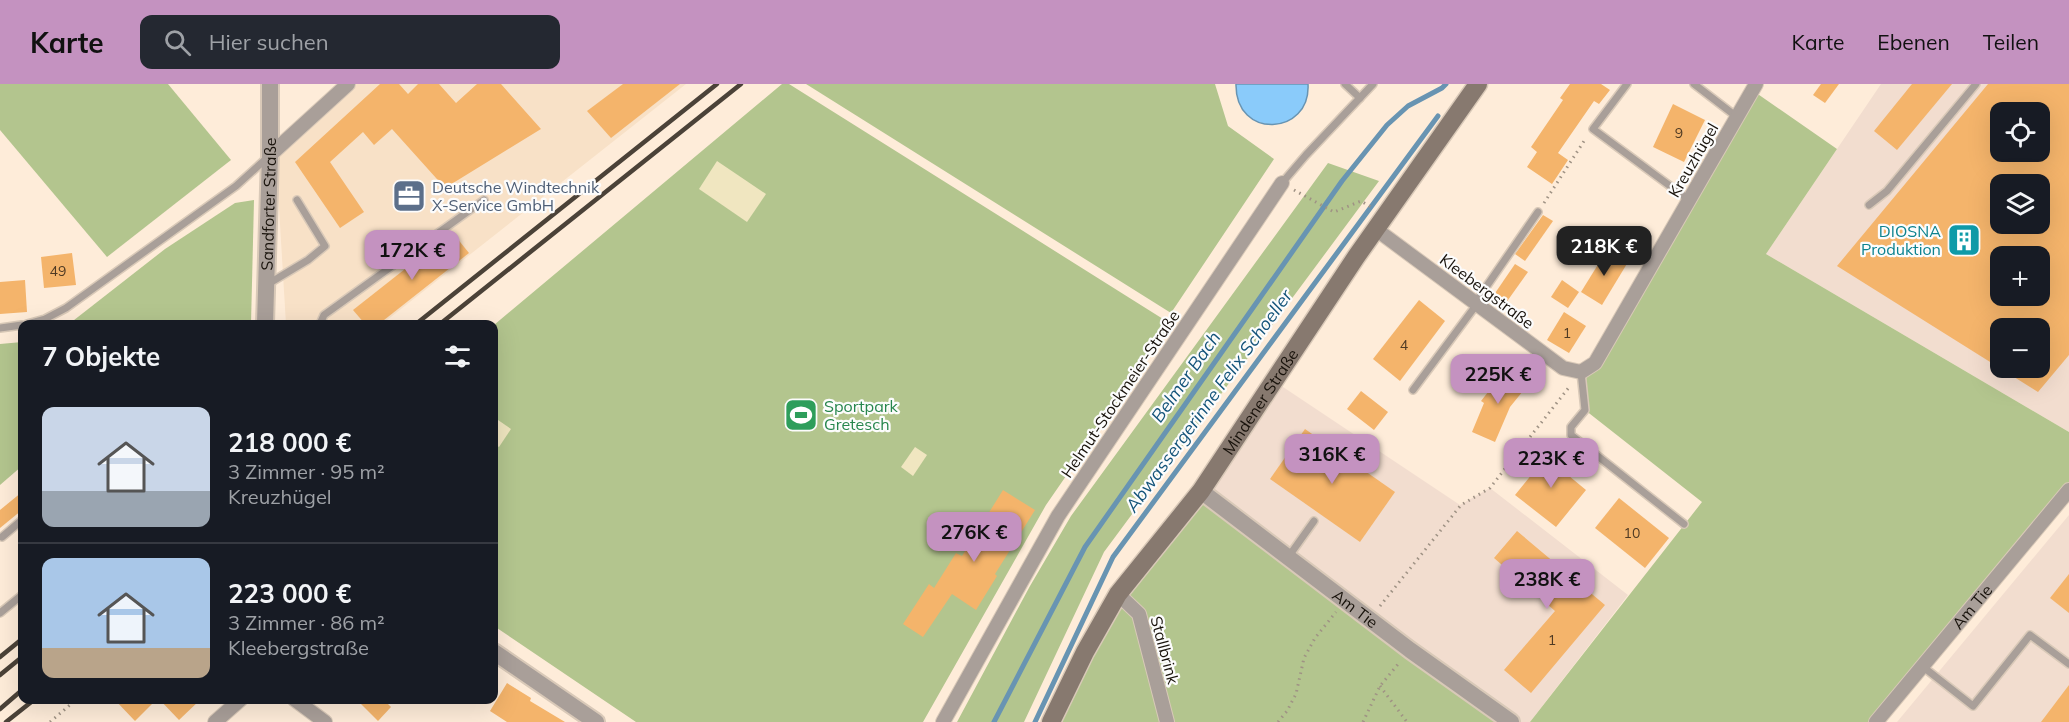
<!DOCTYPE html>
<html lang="de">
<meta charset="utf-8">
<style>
body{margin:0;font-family:Mulish,sans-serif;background:#242831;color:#f1f3f6;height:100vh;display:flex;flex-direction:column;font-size:22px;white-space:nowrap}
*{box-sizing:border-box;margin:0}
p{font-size:20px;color:#9ea1a6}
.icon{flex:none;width:33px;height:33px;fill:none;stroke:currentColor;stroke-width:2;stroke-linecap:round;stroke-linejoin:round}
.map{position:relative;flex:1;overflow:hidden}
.sheet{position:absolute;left:18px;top:236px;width:480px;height:384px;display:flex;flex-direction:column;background:#171b24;border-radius:12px;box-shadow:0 6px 24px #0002}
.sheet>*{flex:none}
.buttons{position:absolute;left:1990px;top:18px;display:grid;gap:12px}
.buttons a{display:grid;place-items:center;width:60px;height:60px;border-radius:12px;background:#171b24;box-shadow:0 6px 24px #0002;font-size:30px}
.price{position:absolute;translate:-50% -51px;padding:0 14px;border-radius:12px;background:#c492c0;color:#111;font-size:20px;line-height:39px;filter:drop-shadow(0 2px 3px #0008)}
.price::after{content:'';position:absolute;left:50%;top:36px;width:18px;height:14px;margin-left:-9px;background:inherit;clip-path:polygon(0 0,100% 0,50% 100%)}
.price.active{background:#222;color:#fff}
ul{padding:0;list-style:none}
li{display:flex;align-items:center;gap:18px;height:150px;padding:0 24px}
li+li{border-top:2px solid #363941}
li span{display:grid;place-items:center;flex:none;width:168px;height:120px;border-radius:12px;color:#555}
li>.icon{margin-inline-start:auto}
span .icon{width:72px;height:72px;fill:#fffc;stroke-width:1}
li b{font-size:26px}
h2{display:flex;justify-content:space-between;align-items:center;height:72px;padding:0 24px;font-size:26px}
header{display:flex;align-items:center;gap:36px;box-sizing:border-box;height:84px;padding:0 30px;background:#c492c0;color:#111}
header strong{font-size:28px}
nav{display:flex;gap:33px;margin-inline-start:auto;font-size:21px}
.search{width:420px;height:54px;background:#242831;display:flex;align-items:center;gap:15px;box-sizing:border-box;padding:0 21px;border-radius:12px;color:#9ea1a6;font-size:22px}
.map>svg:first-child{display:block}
.commercial{fill:#f2ddcf;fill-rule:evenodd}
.built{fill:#f8e1c7}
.green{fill:#b3c58e}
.sand{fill:#f0e6c0}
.water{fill:#8acbfa;stroke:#6894b2;stroke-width:1.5}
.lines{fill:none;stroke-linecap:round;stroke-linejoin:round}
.stream{stroke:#6894b2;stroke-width:5}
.building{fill:#f4b46b;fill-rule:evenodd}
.service-casing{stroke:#d9c9b8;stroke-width:10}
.minor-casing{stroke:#d9c9b8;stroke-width:16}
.tertiary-casing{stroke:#d9c9b8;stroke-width:20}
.secondary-casing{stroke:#d9c9b8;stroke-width:21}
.path{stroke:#9f9284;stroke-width:3;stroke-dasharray:1.5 4.5;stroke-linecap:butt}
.service{stroke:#a99f99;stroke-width:7}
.minor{stroke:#a99f99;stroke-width:14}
.tertiary{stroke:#a99f99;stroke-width:16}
.secondary{stroke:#87796f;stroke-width:18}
.rail{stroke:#4b4238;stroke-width:4.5}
.labels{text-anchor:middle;stroke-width:4.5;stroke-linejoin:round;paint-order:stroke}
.number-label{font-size:14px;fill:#4f3a23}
.street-label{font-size:16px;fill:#18120b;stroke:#fcfcfc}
.service-label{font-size:16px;fill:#4e5e75;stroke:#fcfcfc;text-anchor:start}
.culture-label{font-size:16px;fill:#0d838f;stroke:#fcfcfc;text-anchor:end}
.leisure-label{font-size:16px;fill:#27864d;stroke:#fcfcfc;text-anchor:start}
.water-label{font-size:18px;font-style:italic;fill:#14547a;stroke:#fcfcfc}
</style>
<header>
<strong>Karte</strong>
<div class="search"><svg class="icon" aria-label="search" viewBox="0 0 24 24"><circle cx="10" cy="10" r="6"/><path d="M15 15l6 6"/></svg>Hier suchen</div>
<nav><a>Karte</a><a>Ebenen</a><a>Teilen</a></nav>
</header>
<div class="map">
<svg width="2069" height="638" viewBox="0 0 2069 638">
<rect width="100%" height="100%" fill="#feecd9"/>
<g class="commercial">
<path d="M1881,0H2069V348L1766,170ZM2001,28H2040V68H2001ZM2001,100H2040V140H2001ZM2001,172H2040V212H2001ZM2001,244H2040V284H2001Z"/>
<path d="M1274,297L1460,421L1490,404L1628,511L1530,638H1511L1201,407Z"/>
<path d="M2069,431V638H1897Z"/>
</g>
<path class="built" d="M338,0H686L382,240H286L275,57Z"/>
<g class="green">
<path d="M0,0H168L231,76L107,173L0,46Z"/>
<path d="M782,0H789L1171,240L1046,421L923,638H636L494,542V241Z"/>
<path d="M806,0H1215L1228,42L1274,75L1171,229Z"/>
<path d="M1752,6L1837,65L1766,170L2069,348V407L1876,638H1530L1702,418L1585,326L1581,288L1595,279Z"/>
<path d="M1328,79L1379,97L1104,468L1024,638H957L1030,502L1071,432Z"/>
<path d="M254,116L251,240H69L165,165L235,119Z"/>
<path d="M22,258V382L0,401V260Z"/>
<path d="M1201,407L1511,638H1051L1085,568Z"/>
</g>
<g class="sand">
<path d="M717,77L766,110L747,138L699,105Z"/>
<path d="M498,336L511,345L499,363L494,360V343Z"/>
<path d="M915,363L927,371L913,392L901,383Z"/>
</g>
<path class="water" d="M1236,0H1308C1311,52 1235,56 1236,0Z"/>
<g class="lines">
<g class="stream">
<path d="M994,638L1085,463L1342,97L1387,41L1408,22L1442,4L1446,0"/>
<path d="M1035,638L1113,473L1438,32"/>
</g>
</g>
<g class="building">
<path d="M380,0H399L408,10L418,0H439L456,19L477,0H501L541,45L445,104L392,45L374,61L363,48L330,78L364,128L340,144L295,78Z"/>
<path d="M623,0H680L611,54L587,27Z"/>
<path d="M1570,0H1601L1610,6L1599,20L1594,17L1558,69L1568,76L1552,100L1527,83L1537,68L1531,63L1563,16L1560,14Z"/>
<path d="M1821,0H1839L1825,19L1813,11Z"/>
<path d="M1912,0H1952L1897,66L1874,47Z"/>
<path d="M1988,0H2069V271L2038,308L1837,182ZM2001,28H2040V68H2001ZM2001,100H2040V140H2001ZM2001,172H2040V212H2001ZM2001,244H2040V284H2001Z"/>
<path d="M1673,20L1705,36L1684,78L1653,63Z"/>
<path d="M1543,131L1553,137L1525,177L1515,170Z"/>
<path d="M452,148L469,169L379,240H365L353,226Z"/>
<path d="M1607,166L1628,178L1602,221L1581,208Z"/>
<path d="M72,169L76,201L44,204L41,173Z"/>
<path d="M1515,180L1528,188L1503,223L1491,215Z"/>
<path d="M25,196L27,228L0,230V198Z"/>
<path d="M1562,196L1579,208L1568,224L1551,213Z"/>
<path d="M1419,216L1445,237L1400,297L1373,275Z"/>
<path d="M1564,228L1586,242L1569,269L1547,256Z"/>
<path d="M1506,285L1527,302L1510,323L1495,358L1472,348L1484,319L1481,317Z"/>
<path d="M1361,307L1388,328L1374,346L1347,325Z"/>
<path d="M1305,345L1395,408L1360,458L1270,395Z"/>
<path d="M1554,363L1571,376L1563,387L1586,406L1556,443L1515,411Z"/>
<path d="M1003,406L1035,426L995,490L997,492L976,526L952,510L923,553L903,540L929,500L934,504L956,469L962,472Z"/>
<path d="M22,408V426L0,444V426Z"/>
<path d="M1619,414L1669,454L1645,484L1595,444Z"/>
<path d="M1517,447L1605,521L1531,609L1504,586L1555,527L1494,474Z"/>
<path d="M2069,490V529L2050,514Z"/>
<path d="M507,599L531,614L530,617L565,638H507L490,627Z"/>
<path d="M2069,601V638H2041Z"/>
<path d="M114,615H157L135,637Z"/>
<path d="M159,615H201L179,636Z"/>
<path d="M356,615H383L391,623L378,637Z"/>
</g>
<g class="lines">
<g class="service-casing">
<g id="service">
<path d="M1345,0L1360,14"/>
<path d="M1627,0L1593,45L1689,116"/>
<path d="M1694,0L1737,33"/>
<path d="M1282,99L1306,71L1373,0"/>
<path d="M1869,121L1887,107L1976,0"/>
<path d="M268,200L308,176L325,162L297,116"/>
<path d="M1475,219L1538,128"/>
<path d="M27,240L45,235L66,224L236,102L268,73"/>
<path d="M320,240L324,231L484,116"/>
<path d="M0,244L22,241"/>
<path d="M1581,288L1585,326L1571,343V351L1684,440"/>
<path d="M1413,306L1477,220"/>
<path d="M2,453L22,436"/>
<path d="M1289,472L1314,437"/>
<path d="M0,529L22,511"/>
<path d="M1922,582L1973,622L2030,551L2069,580"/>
</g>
</g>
<g class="minor-casing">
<g id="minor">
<path d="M270,71L348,0"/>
<path d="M1377,146L1563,284L1581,288L1595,279L1756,0"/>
<path d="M1118,510L1139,530L1167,638"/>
<path d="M294,615L325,638"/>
<path d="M215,638L241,615"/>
<path d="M943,638L1058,432L1282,99"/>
<path id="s1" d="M1876,638L2069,406"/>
</g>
</g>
<g class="tertiary-casing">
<g id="tertiary">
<path id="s2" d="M265,240L270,71V0"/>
<path id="s3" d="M1201,407L1410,566L1511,638"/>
<path d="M494,568L596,638"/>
</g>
</g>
<g class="secondary-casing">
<g id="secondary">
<path id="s4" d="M1051,638L1085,568L1118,510L1201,407L1356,173L1478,0"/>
</g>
</g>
<g class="path">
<path d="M1294,106L1334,128L1361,117L1371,123"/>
<path d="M1544,119L1586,54"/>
<path d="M1380,522L1461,421L1490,404L1570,302"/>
<path d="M1380,602L1407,638"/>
<path d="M50,638L77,615"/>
<path d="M1278,638L1287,627L1296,610L1304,574L1315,554L1336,528"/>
<path d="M1363,638L1380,602L1399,579"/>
</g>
<use href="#service" class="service"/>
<use href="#minor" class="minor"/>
<use href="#tertiary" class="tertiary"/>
<use href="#secondary" class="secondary"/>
<g class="rail">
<path d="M416,240L717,0"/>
<path d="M440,240L741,0"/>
<path d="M0,573L22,555"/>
<path d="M0,591L22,573"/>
<path d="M0,625L22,606"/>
<path d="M6,638L35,615"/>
</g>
</g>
<defs>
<g id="office-square" transform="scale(1.725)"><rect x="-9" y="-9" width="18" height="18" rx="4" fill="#5c6f8a" stroke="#fcfcfc"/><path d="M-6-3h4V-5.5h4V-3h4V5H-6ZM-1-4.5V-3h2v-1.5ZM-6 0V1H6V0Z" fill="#fff"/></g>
<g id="building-square" transform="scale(1.725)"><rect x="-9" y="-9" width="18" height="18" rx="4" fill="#0f9aa8" stroke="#fcfcfc"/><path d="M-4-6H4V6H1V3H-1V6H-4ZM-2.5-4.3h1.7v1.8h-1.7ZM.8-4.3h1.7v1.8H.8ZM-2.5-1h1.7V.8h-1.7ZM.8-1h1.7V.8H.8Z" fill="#fff"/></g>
<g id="stadium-square" transform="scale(1.725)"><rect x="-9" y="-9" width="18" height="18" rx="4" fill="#2e9e5b" stroke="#fcfcfc"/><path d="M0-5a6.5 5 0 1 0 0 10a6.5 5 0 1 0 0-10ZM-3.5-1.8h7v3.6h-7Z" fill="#fff"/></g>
</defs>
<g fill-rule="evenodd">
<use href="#office-square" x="409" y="112"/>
<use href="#building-square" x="1964" y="156"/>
<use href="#stadium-square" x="801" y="331"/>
</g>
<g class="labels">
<g class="number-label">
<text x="1679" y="54">9</text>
<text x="58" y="192">49</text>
<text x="1567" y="254">1</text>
<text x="1404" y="266">4</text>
<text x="1632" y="454">10</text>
<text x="1552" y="561">1</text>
</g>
<g class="street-label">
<text transform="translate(1693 76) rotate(-60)" y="6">Kreuzhügel</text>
<text dy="6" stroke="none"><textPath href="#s2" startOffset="120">Sandforter Straße</textPath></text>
<text transform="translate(1487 207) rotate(37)" y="6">Kleebergstraße</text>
<text transform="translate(1120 310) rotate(-56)" y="6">Helmut-Stockmeier-Straße</text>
<text dy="6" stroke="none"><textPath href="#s4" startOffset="384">Mindener Straße</textPath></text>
<text dy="6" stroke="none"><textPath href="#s1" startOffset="150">Am Tie</textPath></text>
<text dy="6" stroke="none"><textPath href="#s3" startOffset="194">Am Tie</textPath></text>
<text transform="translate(1165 566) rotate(75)" y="6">Stallbrink</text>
</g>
<g class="service-label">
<text x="432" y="109">Deutsche Windtechnik<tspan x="432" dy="18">X-Service GmbH</tspan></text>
</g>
<g class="culture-label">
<text x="1941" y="153">DIOSNA<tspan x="1941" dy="18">Produktion</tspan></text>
</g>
<g class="leisure-label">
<text x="824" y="328">Sportpark<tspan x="824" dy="18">Gretesch</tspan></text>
</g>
<g class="water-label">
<text transform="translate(1186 293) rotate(-55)" y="6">Belmer Bach</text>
<text transform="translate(1209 317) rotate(-54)" y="6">Abwassergerinne Felix Schoeller</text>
</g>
</g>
</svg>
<div class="buttons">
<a><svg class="icon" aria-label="locate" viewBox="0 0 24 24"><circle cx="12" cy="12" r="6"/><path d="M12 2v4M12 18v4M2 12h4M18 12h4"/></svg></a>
<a><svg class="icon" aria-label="layers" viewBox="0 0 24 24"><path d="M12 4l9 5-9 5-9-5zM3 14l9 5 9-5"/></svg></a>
<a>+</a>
<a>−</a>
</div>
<b class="price active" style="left:1604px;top:193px">218K €</b>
<b class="price" style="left:412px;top:197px">172K €</b>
<b class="price" style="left:1498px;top:321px">225K €</b>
<b class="price" style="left:1332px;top:401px">316K €</b>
<b class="price" style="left:1551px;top:405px">223K €</b>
<b class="price" style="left:974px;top:479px">276K €</b>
<b class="price" style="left:1547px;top:526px">238K €</b>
<section class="sheet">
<h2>7 Objekte<svg class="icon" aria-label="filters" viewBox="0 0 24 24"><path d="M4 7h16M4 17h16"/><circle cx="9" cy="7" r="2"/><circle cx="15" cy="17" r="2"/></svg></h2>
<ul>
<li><span style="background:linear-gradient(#c9d6e8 70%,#9aa5b1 0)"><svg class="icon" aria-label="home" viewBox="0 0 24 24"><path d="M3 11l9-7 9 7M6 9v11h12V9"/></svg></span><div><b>218 000 €</b><p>3 Zimmer · 95 m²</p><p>Kreuzhügel</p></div></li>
<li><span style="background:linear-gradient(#a9c7e8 75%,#b9a48a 0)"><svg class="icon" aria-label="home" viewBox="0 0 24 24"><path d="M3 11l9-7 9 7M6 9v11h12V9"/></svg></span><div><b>223 000 €</b><p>3 Zimmer · 86 m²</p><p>Kleebergstraße</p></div></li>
</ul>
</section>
</div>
